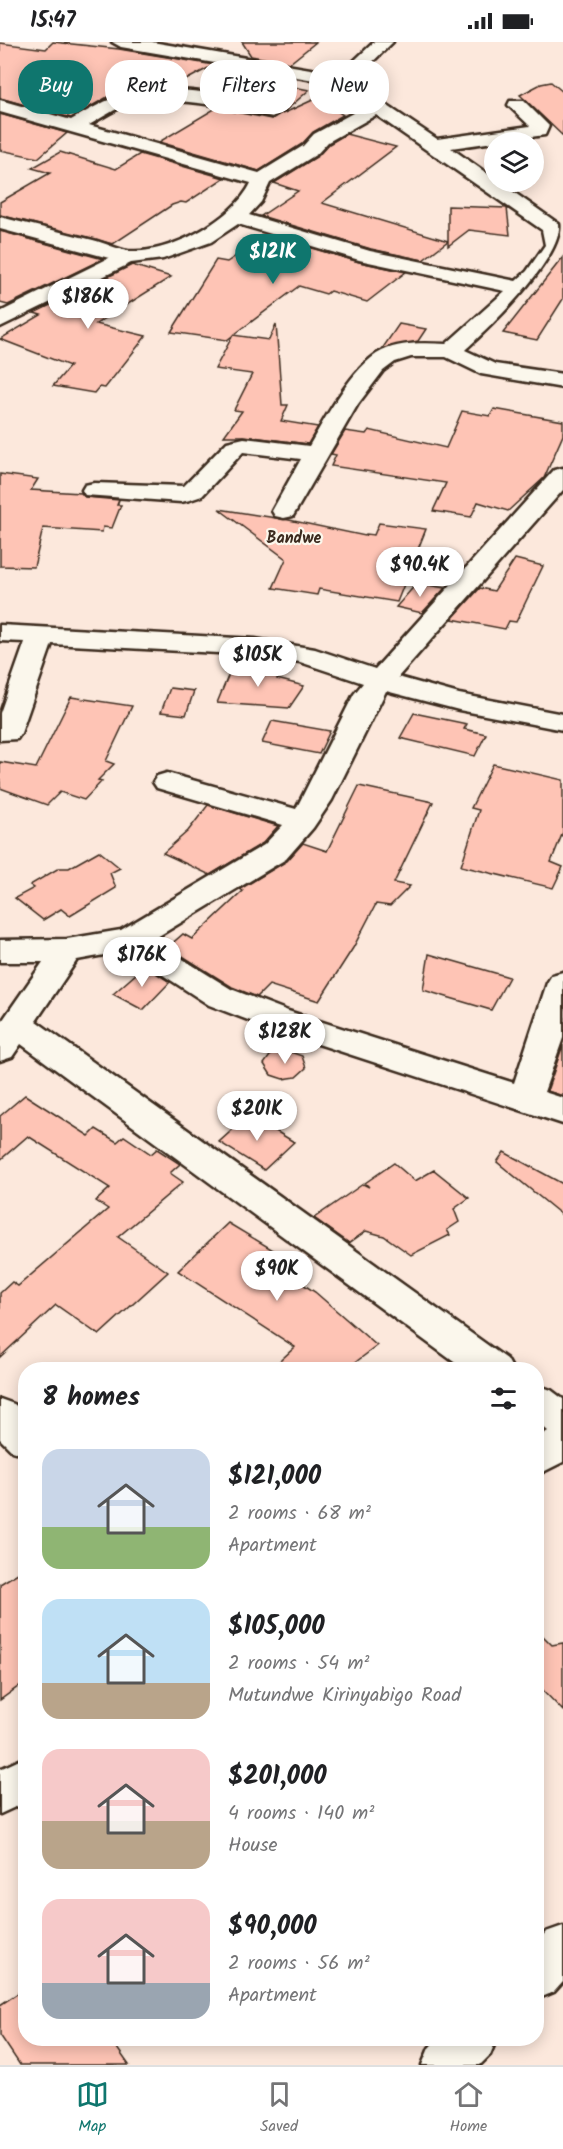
<!DOCTYPE html>
<meta charset="utf-8">
<style>
body{margin:0;font-family:Kalam,sans-serif;background:#f2f2f2;color:#202124;height:100vh;display:flex;flex-direction:column;font-size:22px;white-space:nowrap}
*{box-sizing:border-box;margin:0}
p{font-size:20px;color:#757577}
.icon{flex:none;width:33px;height:33px;fill:none;stroke:currentColor;stroke-width:2;stroke-linecap:round;stroke-linejoin:round}
.map{position:relative;flex:1;overflow:hidden}
.drawer{position:absolute;left:18px;top:1320px;width:526px;height:684px;display:flex;flex-direction:column;background:#fff;border-radius:24px;box-shadow:0 3px 15px #0003}
.drawer>*{flex:none}
.hud{position:absolute;left:18px;top:18px;width:528px;height:54px;display:flex;gap:12px}
.controls{position:absolute;left:484px;top:90px;display:grid;gap:12px}
.controls a{display:grid;place-items:center;width:60px;height:60px;border-radius:50%;background:#fff;box-shadow:0 3px 15px #0003;font-size:30px}
.price{position:absolute;translate:-50% -51px;padding:0 14px;border-radius:21px;background:#fff;color:#222;font-size:20px;line-height:39px;filter:drop-shadow(0 2px 3px #0008)}
.price::after{content:'';position:absolute;left:50%;top:36px;width:18px;height:14px;margin-left:-9px;background:inherit;clip-path:polygon(0 0,100% 0,50% 100%)}
.price.current{background:#0f766e;color:#fff}
ul{padding:0;list-style:none}
li{display:flex;align-items:center;gap:18px;height:150px;padding:0 24px}
li span{display:grid;place-items:center;flex:none;width:168px;height:120px;border-radius:18px;color:#555}
li>.icon{margin-inline-start:auto}
span .icon{width:72px;height:72px;fill:#fffc;stroke-width:1}
li b{font-size:26px}
h2{display:flex;justify-content:space-between;align-items:center;height:72px;padding:0 24px;font-size:26px}
.tag{padding:0 21px;border-radius:24px;background:#fff;box-shadow:0 3px 15px #0003;font-size:21px;line-height:54px}
.tag.current{background:#0f766e;color:#fff}
.status{display:flex;justify-content:space-between;align-items:center;height:42px;padding:0 30px;background:#fff;direction:ltr}
.status svg{height:16px;fill:currentColor}
.dock{display:flex;justify-content:space-around;align-items:center;height:84px;border-top:2px solid #e0e0e0;background:#fff;font-size:16px;color:#757577}
.dock a{display:grid;justify-items:center;gap:3px}
.dock .current{color:#0f766e}
.map>svg:first-child{display:block}
.building{fill:#fec4b5;stroke:#3b2a1e;stroke-width:1.5}
.lines{fill:none;stroke-linecap:round;stroke-linejoin:round}
.minor-casing{stroke:#3b2a1e;stroke-width:5}
.minor{fill:#fbf7ec;fill-rule:evenodd}
.labels{text-anchor:middle;stroke-width:4.5;stroke-linejoin:round;paint-order:stroke}
.far-quarter-label{font-size:16px;font-weight:bold;fill:#3b2a1e;stroke:#fbf7ec}
</style>
<div class="status"><b>15:47</b><svg viewBox="0 0 49 12"><path d="M0 12V9h3v3zM5 12V6h3v6zM10 12V3h3v9zM15 12V0h3v12zM26 1h20v11H26zM47 4h2v5h-2z"/></svg></div>
<div class="map">
<svg width="563" height="2023" viewBox="0 0 563 2023">
<rect width="100%" height="100%" fill="#fce8dc"/>
<filter id="ink" filterUnits="userSpaceOnUse"><feTurbulence type="fractalNoise" baseFrequency=".0167" numOctaves="2"/><feDisplacementMap in="SourceGraphic" scale="12" xChannelSelector="R" yChannelSelector="G"/><feConvolveMatrix kernelMatrix="1 2 1 2 8 2 1 2 1" color-interpolation-filters="sRGB"/></filter>
<g filter="url(#ink)">
<g class="building">
<path d="M53,0L119,7L214,23L171,46L116,50L71,76L0,56V1L46,7Z"/>
<path d="M242,0H316L290,21L251,14Z"/>
<path d="M260,31L274,34L267,40L309,48L282,72L337,47L346,56L337,69L343,73L313,90L302,102L259,129L159,100L216,66L271,77L282,71L279,63L237,54L261,39L265,40Z"/>
<path d="M551,40L563,50V94L520,53L541,42Z"/>
<path d="M0,72L67,91L38,116L0,108Z"/>
<path d="M346,92L396,105L322,161L448,199V164L507,166L510,193L469,188L448,204V199L423,218L371,207L261,174L298,149L274,141L318,114L329,102Z"/>
<path d="M60,110L116,127L140,112L224,136L186,161L181,160L172,163L113,202L0,173V160L50,131L32,126Z"/>
<path d="M0,189L103,217L8,263L0,261Z"/>
<path d="M267,193L359,220L406,230L367,260L330,249L326,252L299,244L227,298L171,290L216,218L227,220Z"/>
<path d="M563,215V257L537,298L503,291Z"/>
<path d="M132,223L171,235L96,282L146,294L105,346L99,345L94,351L53,344L70,324L0,297L41,273L34,271Z"/>
<path d="M276,282L282,363H288L281,379L318,385L308,402L244,394H224L242,369L234,368L252,332L215,327L233,293L269,298Z"/>
<path d="M399,282L426,287L418,299L382,307Z"/>
<path d="M494,367L563,379V393L544,436L508,469L478,460L471,475L433,469L446,441L331,424L336,413L331,412L345,389L366,392L369,388L446,406L462,369L490,374Z"/>
<path d="M0,432L38,437L31,448L81,451L85,455L119,458L117,463H121L112,486L103,485L102,490L43,486L34,525L0,524Z"/>
<path d="M219,467L289,478L365,494L366,492L374,493L379,481L426,487L397,560L319,547L317,553L273,546L286,517Z"/>
<path d="M515,517L543,524L516,580L509,579L505,587L452,577L480,546L494,549Z"/>
<path d="M417,541L445,546L422,571L396,565Z"/>
<path d="M233,622L281,629L277,637L304,644L289,666L217,661Z"/>
<path d="M170,646L194,649L186,673L161,670Z"/>
<path d="M71,655L132,664L106,719L114,722L98,738L102,739L84,758L60,750L47,763L0,746V720L36,726Z"/>
<path d="M414,671L467,682L464,687L486,692L475,714L400,696Z"/>
<path d="M272,679L330,689L319,712L262,701Z"/>
<path d="M493,722L563,738V790L551,820L563,825L553,846L461,824L479,768L471,766Z"/>
<path d="M359,744L433,760L394,841L410,844L390,864L376,862L353,906L319,959L269,943L257,955L232,945L168,905L183,892L192,897L243,849L240,847L287,819L303,801L327,809Z"/>
<path d="M208,763L278,784L263,801L210,833L163,811L188,789Z"/>
<path d="M99,809L120,826L110,831L116,846L70,874L61,867L43,878L15,856L34,846L30,843L59,826H69Z"/>
<path d="M429,912L509,935L491,968L423,948Z"/>
<path d="M145,924L170,940L143,968L113,952Z"/>
<path d="M563,1003V1054L547,1049Z"/>
<path d="M285,1008L302,1014L306,1026L296,1035L283,1037L271,1033L264,1022L272,1011Z"/>
<path d="M25,1053L89,1094L96,1087L117,1100L124,1094L151,1112L157,1107L180,1122L170,1131L183,1140L118,1195L168,1230L99,1293L56,1263L0,1315V1251L12,1240L18,1244L108,1167L96,1159L110,1146L28,1094L0,1118V1074Z"/>
<path d="M249,1073L294,1100L264,1128L219,1100Z"/>
<path d="M504,1110L563,1142V1174L497,1120Z"/>
<path d="M394,1121L415,1139L434,1128L469,1156L454,1167L459,1180L447,1188L450,1193L411,1213L384,1194L366,1189L349,1201L314,1176L363,1142L369,1145L365,1141Z"/>
<path d="M228,1181L298,1223L289,1233L315,1250L377,1304L345,1328H270L295,1305L178,1229Z"/>
<path d="M26,1526V1639L0,1658V1542Z"/>
<path d="M537,1588L552,1603L563,1601V1669L537,1642Z"/>
<path d="M26,1946V1996H110L129,2023H20L0,1993V1963Z"/>
</g>
<g class="lines">
<g class="minor-casing">
<g id="minor">
<path d="M112,0H152L340,32L374,0H393L353,39L355,42L437,97L530,84L508,63L510,59H524L549,84L545,93L451,106L559,182C563,216 488,287 465,308L495,322L563,332V346L481,332L446,315H411L395,320L383,329L358,362L293,474L284,476L275,474L272,469L301,417L243,410L202,454L190,458L181,460L85,453L82,448L85,443L94,441L184,444L227,400L244,396L309,404C325,377 353,323 382,309C402,300 424,301 446,302L505,249L359,218L238,182L211,200L163,217L131,221L0,285V270L109,216L0,187V175C31,183 62,190 93,198C105,201 117,207 128,209C169,213 234,177 251,141L0,70V58L71,78C89,68 106,57 126,52C168,40 236,55 279,65L281,69L272,75C237,66 164,52 130,62C115,66 102,76 89,83L259,131L303,104L314,92L364,65L341,49L337,42L121,5ZM376,73L542,188L545,203L527,229L516,239L370,209L249,173L261,160L270,141L317,112L328,100Z"/>
<path d="M563,426V448L398,635L459,652L563,672V688L459,668L386,649L332,758L313,786L286,817L152,898L231,947L288,969L514,1041L547,941L552,933L563,930V996L544,1050L563,1056V1082L266,985L209,963L126,909L77,918L36,979L507,1317L513,1328H465L21,1002L12,1015L0,1019V982L43,920H0V898L67,897L121,888L264,803L283,783L157,746L153,740L157,734L167,731L296,767L354,652L363,641L300,620L255,613L52,602L21,691L17,697L0,698V671L25,600L0,599V583L255,597L315,607L375,627L554,428Z"/>
<path d="M537,1343L551,1348L563,1357V1420L537,1433V1396L548,1389L537,1380Z"/>
<path d="M0,1357L14,1362L26,1372V1413L12,1409L0,1397Z"/>
<path d="M26,1715V1760L0,1772V1727Z"/>
<path d="M563,1884V1940L554,1950L537,1957V1900L546,1890Z"/>
<path d="M438,1996H497L490,2013L480,2023H422L429,2006Z"/>
</g>
</g>
<use href="#minor" class="minor"/>
</g>
</g>
<g class="labels">
<g class="far-quarter-label">
<text x="294" y="501">Bandwe</text>
</g>
</g>
</svg>
<div class="controls">
<a><svg class="icon" aria-label="layers" viewBox="0 0 24 24"><path d="M12 4l9 5-9 5-9-5zM3 14l9 5 9-5"/></svg></a>
</div>
<b class="price current" style="left:273px;top:243px">$121K</b>
<b class="price" style="left:88px;top:288px">$186K</b>
<b class="price" style="left:420px;top:556px">$90.4K</b>
<b class="price" style="left:258px;top:646px">$105K</b>
<b class="price" style="left:142px;top:946px">$176K</b>
<b class="price" style="left:285px;top:1023px">$128K</b>
<b class="price" style="left:257px;top:1100px">$201K</b>
<b class="price" style="left:277px;top:1260px">$90K</b>
<div class="hud">
<a class="tag current">Buy</a>
<a class="tag">Rent</a>
<a class="tag">Filters</a>
<a class="tag">New</a>
</div>
<section class="drawer">
<h2>8 homes<svg class="icon" aria-label="filters" viewBox="0 0 24 24"><path d="M4 7h16M4 17h16"/><circle cx="9" cy="7" r="2"/><circle cx="15" cy="17" r="2"/></svg></h2>
<ul>
<li><span style="background:linear-gradient(#c9d6e8 65%,#8fb573 0)"><svg class="icon" aria-label="home" viewBox="0 0 24 24"><path d="M3 11l9-7 9 7M6 9v11h12V9"/></svg></span><div><b>$121,000</b><p>2 rooms · 68 m²</p><p>Apartment</p></div></li>
<li><span style="background:linear-gradient(#bfe0f5 70%,#b9a48a 0)"><svg class="icon" aria-label="home" viewBox="0 0 24 24"><path d="M3 11l9-7 9 7M6 9v11h12V9"/></svg></span><div><b>$105,000</b><p>2 rooms · 54 m²</p><p>Mutundwe Kirinyabigo Road</p></div></li>
<li><span style="background:linear-gradient(#f6c9c9 60%,#b9a48a 0)"><svg class="icon" aria-label="home" viewBox="0 0 24 24"><path d="M3 11l9-7 9 7M6 9v11h12V9"/></svg></span><div><b>$201,000</b><p>4 rooms · 140 m²</p><p>House</p></div></li>
<li><span style="background:linear-gradient(#f6c9c9 70%,#9aa5b1 0)"><svg class="icon" aria-label="home" viewBox="0 0 24 24"><path d="M3 11l9-7 9 7M6 9v11h12V9"/></svg></span><div><b>$90,000</b><p>2 rooms · 56 m²</p><p>Apartment</p></div></li>
</ul>
</section>
</div>
<nav class="dock">
<a class="current"><svg class="icon" aria-label="map" viewBox="0 0 24 24"><path d="M3 6l6-2 6 2 6-2v14l-6 2-6-2-6 2zM9 4v14M15 6v14"/></svg>Map</a>
<a><svg class="icon" aria-label="saved" viewBox="0 0 24 24"><path d="M7 4h10v16l-5-4-5 4z"/></svg>Saved</a>
<a><svg class="icon" aria-label="home" viewBox="0 0 24 24"><path d="M3 11l9-7 9 7M6 9v11h12V9"/></svg>Home</a>
</nav>
